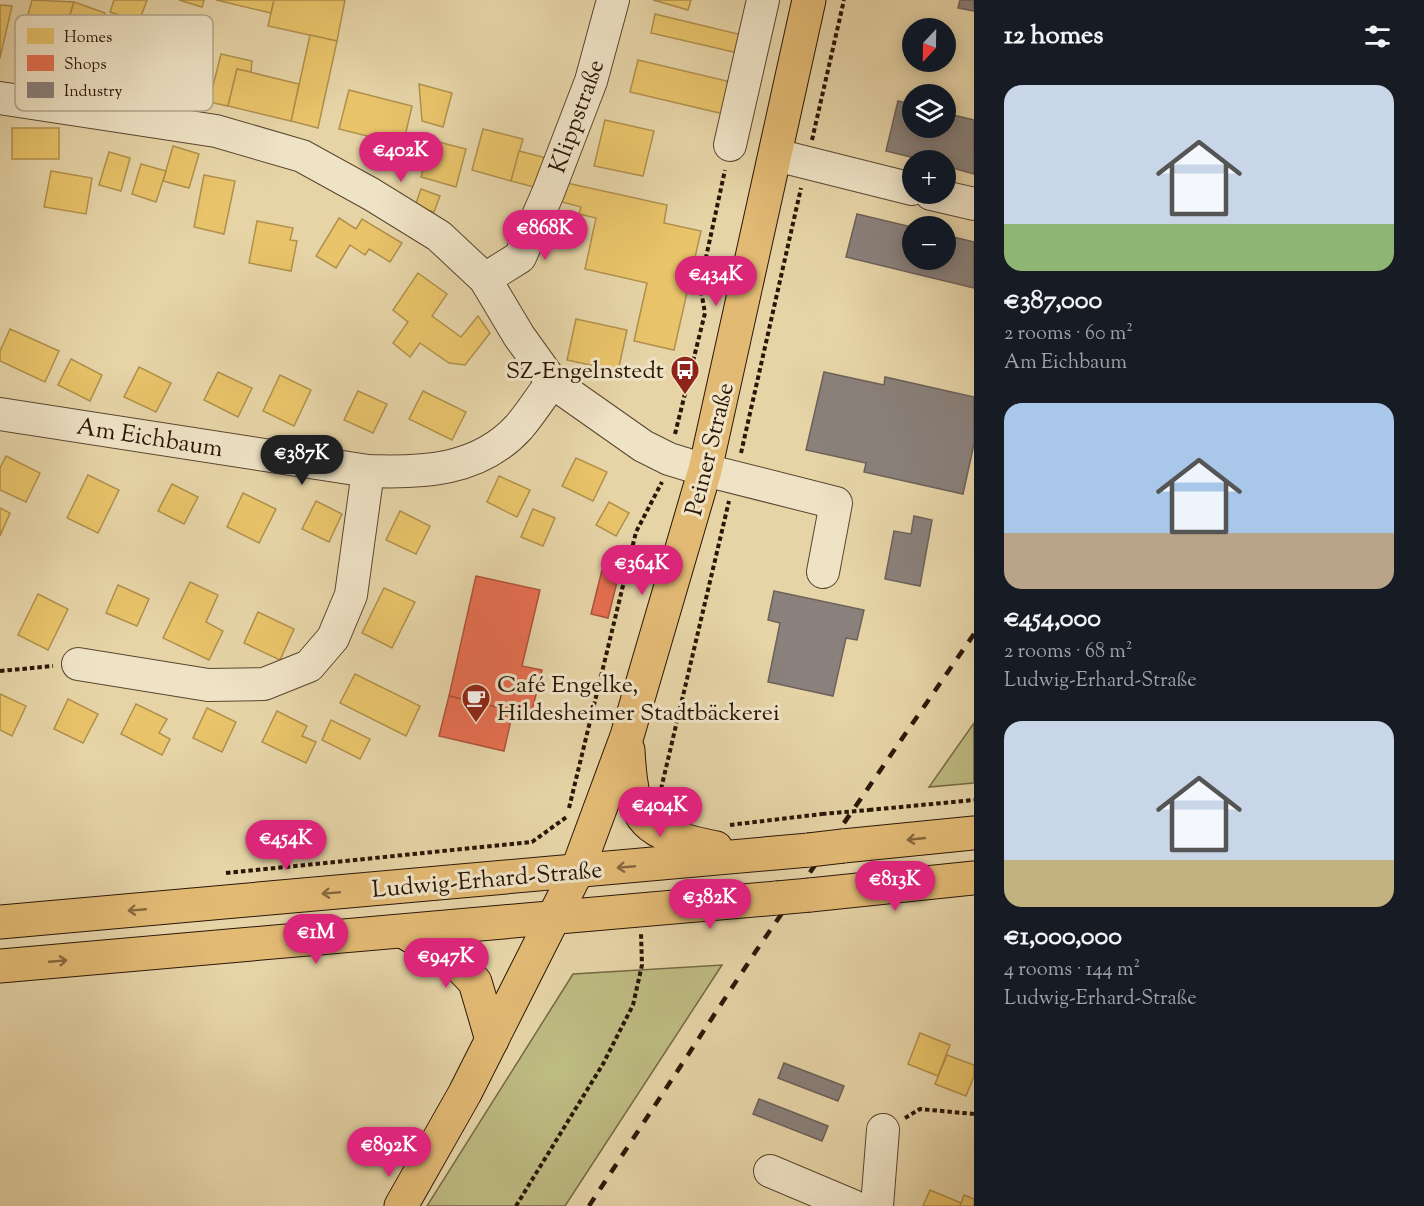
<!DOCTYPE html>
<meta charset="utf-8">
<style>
body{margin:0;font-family:"Sorts Mill Goudy",serif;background:#20242c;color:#f1f3f6;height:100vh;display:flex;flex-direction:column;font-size:22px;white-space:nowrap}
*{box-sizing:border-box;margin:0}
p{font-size:20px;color:#9ea1a6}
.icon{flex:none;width:33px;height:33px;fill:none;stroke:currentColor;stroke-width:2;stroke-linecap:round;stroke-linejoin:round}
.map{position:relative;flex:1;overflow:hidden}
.drawer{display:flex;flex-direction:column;background:#171b24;width:450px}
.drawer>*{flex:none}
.needle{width:39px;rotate:202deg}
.tools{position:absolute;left:902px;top:18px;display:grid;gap:12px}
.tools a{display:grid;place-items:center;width:54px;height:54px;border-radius:50%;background:#171b24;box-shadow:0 3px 15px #0003;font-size:30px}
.price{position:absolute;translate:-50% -51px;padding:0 14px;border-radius:21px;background:#db2777;color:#fff;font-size:20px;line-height:39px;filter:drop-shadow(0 2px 3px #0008)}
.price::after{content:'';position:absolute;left:50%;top:36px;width:18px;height:14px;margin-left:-9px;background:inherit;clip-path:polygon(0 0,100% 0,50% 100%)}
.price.current{background:#222;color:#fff}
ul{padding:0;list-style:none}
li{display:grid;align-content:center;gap:12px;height:318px;padding:0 30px}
li span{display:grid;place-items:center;height:186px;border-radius:18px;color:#555}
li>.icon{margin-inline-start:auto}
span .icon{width:108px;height:108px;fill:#fffc;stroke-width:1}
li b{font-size:26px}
h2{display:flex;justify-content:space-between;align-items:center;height:72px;padding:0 30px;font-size:26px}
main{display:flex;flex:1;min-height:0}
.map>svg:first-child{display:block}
.green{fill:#bdba82;stroke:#746844;stroke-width:1.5}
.homes{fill:#e9c46a;stroke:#b0904c;stroke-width:1.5}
.shops{fill:#e76f51;stroke:#ae543b;stroke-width:1.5}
.industry{fill:#8a817c;stroke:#6d6159;stroke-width:1.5}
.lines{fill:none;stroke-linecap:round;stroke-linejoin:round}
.minor-casing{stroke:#59462f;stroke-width:34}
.major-casing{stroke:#2a1607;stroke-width:35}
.path{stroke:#2a1607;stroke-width:4;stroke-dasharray:4.5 3;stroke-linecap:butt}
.minor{stroke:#efe3c6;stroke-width:32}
.major{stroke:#e3ba74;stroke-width:33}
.rail{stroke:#2a1607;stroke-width:4.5;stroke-dasharray:10 10;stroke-linecap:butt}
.major-bridge-casing{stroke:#2a1607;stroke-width:35;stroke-linecap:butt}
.path-bridge{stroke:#2a1607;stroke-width:4;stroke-dasharray:4.5 3;stroke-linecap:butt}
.major-bridge{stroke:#e3ba74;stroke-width:33}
.oneway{stroke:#86683e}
.labels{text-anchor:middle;stroke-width:6;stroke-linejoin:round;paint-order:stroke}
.street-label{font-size:24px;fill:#2a1607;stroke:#efe3c6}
.poi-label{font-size:24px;fill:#2a1607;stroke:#efe3c6;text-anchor:end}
.key{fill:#efe3c6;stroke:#b4a68d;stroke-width:1.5}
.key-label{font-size:16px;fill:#2a1607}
</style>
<main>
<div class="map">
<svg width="974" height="1206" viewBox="0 0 974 1206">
<rect width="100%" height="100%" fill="#e6d4a7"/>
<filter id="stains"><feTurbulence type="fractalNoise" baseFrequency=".00333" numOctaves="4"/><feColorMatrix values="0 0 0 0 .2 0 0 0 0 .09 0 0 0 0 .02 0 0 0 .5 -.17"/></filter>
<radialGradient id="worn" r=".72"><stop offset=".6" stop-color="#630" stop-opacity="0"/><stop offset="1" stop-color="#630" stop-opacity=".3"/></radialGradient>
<g class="green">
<path d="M974,723V783L929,787Z"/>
<path d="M722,965L565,1206H427L573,974Z"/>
</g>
<g class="homes">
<path d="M32,0L74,2L63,37L25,26Z"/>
<path d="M114,0H147L139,22L110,12Z"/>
<path d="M179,0H204L202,7Z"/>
<path d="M216,0H274L271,13Z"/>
<path d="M274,0H345L337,41L268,26Z"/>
<path d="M653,0H691L688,10Z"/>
<path d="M74,2L105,13L81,86L48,83Z"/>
<path d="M0,5L12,6L0,58Z"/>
<path d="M655,14L742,35L738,53L651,33Z"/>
<path d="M310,35L337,41L318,128L291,121Z"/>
<path d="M221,54L252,61L251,72L237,69L228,106L209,102Z"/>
<path d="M638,60L731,82L724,114L630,92Z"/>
<path d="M237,69L299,84L291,121L228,106Z"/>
<path d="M419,84L452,93L443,127L422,121Z"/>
<path d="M349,90L412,106L403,145L339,129Z"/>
<path d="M605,120L654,131L643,176L594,166Z"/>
<rect x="12" y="128" width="47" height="31"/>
<path d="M483,129L523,139L511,181L472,170Z"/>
<path d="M431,140L466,149L456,187L421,177Z"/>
<path d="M173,146L199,154L189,188L163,181Z"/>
<path d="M519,151L554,160L546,190L511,181Z"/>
<path d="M109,152L130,158L121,191L99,185Z"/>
<path d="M141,164L166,171L156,202L132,194Z"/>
<path d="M51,171L92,178L86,214L44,207Z"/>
<path d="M204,175L235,181L224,234L194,227Z"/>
<path d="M558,181L667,205L664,223L701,231L674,350L634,341L647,283L585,269L596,218L579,214L581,207L551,199Z"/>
<path d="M421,189L440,196L434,212L415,206Z"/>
<path d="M339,218L356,229L362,219L402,243L390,262L369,249L365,255L350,245L336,268L316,256Z"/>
<path d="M257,221L293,228L290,240L297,241L291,271L249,263Z"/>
<path d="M418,273L447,294L432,316L461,337L478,316L490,333L465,365L449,363L420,343L410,357L393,343L408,322L393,310Z"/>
<path d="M576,319L627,330L618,371L567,360Z"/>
<path d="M10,329L59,351L45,382L0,361V351Z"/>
<path d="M71,359L102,375L90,401L58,385Z"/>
<path d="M139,367L171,383L156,412L124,397Z"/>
<path d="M218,372L252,388L238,417L204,400Z"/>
<path d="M280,375L311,390L294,426L263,411Z"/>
<path d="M358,391L387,404L373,433L344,420Z"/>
<path d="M423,391L466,412L452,440L409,419Z"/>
<path d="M6,456L40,473L26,502L0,490V468Z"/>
<path d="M576,458L607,472L593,501L562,486Z"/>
<path d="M88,475L119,490L98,533L67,518Z"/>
<path d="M499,476L530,490L517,517L487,502Z"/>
<path d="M172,484L198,497L184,524L158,511Z"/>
<path d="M243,493L276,509L259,543L227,527Z"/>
<path d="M316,501L342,514L329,542L302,529Z"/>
<path d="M609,502L629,513L616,536L596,525Z"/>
<path d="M0,508L10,513L0,536Z"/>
<path d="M533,509L555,518L543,546L521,537Z"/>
<path d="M400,511L430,526L416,554L386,540Z"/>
<path d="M190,582L218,595L206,622L223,631L209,660L163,638Z"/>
<path d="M118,585L149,599L137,626L106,613Z"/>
<path d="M384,588L415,602L392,648L362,633Z"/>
<path d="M38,594L68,609L48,650L18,635Z"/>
<path d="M258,612L294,629L280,660L244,643Z"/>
<path d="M355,674L420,706L406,736L340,703Z"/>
<path d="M0,694L26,706L12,736L0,730Z"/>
<path d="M68,699L98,714L83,743L54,729Z"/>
<path d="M136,704L167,719L159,733L170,739L162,755L121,734Z"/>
<path d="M207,708L236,722L222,752L193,738Z"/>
<path d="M277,711L307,726L302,736L316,742L306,763L262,742Z"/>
<path d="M331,720L370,739L360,759L322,740Z"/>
<path d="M920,1033L950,1045L938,1076L908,1064Z"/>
<path d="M947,1055L974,1065V1076L966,1096L935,1084Z"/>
<path d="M930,1190L961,1203L960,1206H923Z"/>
<path d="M964,1195L974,1199V1206H960Z"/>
</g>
<g class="shops">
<path d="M602,570L619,574L608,618L591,614Z"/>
<path d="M476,576L540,590L522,666L542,670L531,715L449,696Z"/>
<path d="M449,696L513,711L504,751L439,736Z"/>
</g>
<g class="industry">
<path d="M960,0H974V11L958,8Z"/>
<path d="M898,101L912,104V128H945V113L974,120V174L945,166V160H923L886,151Z"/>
<path d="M857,214L912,227V260H945V235L974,242V288L846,257Z"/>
<path d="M824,372L884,385L885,377L974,397V444L963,494L864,472L866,463L806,450Z"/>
<path d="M914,516L932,520L920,586L885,579L894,531L911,534Z"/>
<path d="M774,591L864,610L857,640L846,638L833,696L768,682L780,623L768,620Z"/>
<path d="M784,1063L844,1086L838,1101L778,1078Z"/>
<path d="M759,1099L828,1126L822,1141L753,1114Z"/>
</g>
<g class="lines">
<g class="minor-casing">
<g id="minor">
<path d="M0,98L216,131L302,156L371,194L439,236L485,279L519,336L552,382L643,446L669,459L705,470L836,503L823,572"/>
<path d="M730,145L763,0"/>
<path d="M776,155L912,189"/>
<path d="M931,194L974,204"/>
<path d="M485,279L520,257L548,193L591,81L613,0"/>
<path d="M0,414L368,471C423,473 479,471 519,427C531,413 541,397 552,382"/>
<path d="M78,664L208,685L264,684L309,666L333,638L351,595L368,471"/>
<path d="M770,1171L853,1206"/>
<path d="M877,1206L883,1130"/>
</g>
</g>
<g class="major-casing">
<g id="major">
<path d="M628,750C632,825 644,833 716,848"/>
<path d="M843,846L974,833"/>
<path d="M810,895L974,878"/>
<path d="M0,922L809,850"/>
<path d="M404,932L455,961L475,982L492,1040"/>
<path d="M0,966L777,898"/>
<path d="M401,1206L465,1093L577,871L627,736L705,470L809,0"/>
</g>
</g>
<g class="path">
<path d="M812,140L844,0"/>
<path d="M675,434L705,313L700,285L725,170"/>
<path d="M741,453L801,188"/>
<path d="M0,671L53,666"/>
<path d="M661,789L729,501"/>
<path d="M569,808L636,532L662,482"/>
<path d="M869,810L974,800"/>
<path d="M730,825L822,814"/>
<path d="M226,873L532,842L568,816"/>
<path d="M905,1118L920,1109L974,1114"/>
<path d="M516,1206L603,1064L633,1005L642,965L641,934"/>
</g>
<use href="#minor" class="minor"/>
<use href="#major" class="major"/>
<path class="rail" d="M589,1206L756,951L974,634"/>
<g class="major-bridge-casing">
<g id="major-bridge">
<path d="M809,850L843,846"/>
<path d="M777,898L810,895"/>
</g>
</g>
<path class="path-bridge" d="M822,814L869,810"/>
<use href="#major-bridge" class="major-bridge"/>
</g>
<defs><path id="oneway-shaft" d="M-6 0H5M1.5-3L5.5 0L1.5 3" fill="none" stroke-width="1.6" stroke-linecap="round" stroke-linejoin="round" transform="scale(1.5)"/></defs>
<g class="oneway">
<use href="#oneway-shaft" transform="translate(916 839) rotate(174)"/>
<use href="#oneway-shaft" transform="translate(626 867) rotate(175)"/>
<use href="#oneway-shaft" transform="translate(331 893) rotate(175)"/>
<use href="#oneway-shaft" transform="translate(137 910) rotate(175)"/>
<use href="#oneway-shaft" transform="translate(58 961) rotate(-5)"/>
</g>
<defs>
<g id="bus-pin" transform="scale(1.5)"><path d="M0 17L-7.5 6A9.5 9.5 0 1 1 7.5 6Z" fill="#8f2418" stroke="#efe3c6"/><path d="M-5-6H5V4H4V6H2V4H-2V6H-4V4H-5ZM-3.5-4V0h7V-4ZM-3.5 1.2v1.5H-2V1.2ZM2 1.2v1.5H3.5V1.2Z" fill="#fff"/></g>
<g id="cafe-pin" transform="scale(1.5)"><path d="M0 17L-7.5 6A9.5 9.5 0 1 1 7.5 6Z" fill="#8f2418" stroke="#efe3c6"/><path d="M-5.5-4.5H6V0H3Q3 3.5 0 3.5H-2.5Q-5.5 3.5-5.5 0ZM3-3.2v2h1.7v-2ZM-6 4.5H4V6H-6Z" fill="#fff"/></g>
</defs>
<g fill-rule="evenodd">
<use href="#bus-pin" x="685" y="370"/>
<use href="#cafe-pin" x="476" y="698"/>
</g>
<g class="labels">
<g class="street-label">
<text transform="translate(576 116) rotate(-70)" y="8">Klippstraße</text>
<text transform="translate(150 437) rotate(9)" y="8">Am Eichbaum</text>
<text transform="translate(709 449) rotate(-76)" y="8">Peiner Straße</text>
<text transform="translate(487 879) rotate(-5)" y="8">Ludwig-Erhard-Straße</text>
</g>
<g class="poi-label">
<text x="664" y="378">SZ-Engelnstedt</text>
<text x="497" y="692" text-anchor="start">Café Engelke,<tspan x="497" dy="28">Hildesheimer Stadtbäckerei</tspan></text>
</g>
</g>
<rect x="15" y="15" width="198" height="96" rx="9" class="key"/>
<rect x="27" y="28" width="27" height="16" fill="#e9c46a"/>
<rect x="27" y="55" width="27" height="16" fill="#e76f51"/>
<rect x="27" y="82" width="27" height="16" fill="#8a817c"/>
<g class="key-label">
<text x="64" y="42">Homes</text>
<text x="64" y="69">Shops</text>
<text x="64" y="96">Industry</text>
</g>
<rect width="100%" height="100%" filter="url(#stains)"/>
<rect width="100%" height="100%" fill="url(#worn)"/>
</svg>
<div class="tools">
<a><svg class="needle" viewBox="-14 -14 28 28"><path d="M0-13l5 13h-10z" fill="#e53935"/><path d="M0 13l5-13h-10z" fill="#9ea1a6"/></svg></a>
<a><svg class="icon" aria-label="layers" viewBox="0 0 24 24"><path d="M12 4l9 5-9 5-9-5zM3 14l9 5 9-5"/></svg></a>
<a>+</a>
<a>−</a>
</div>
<b class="price" style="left:401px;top:183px">€402K</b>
<b class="price" style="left:545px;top:261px">€868K</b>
<b class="price" style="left:716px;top:307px">€434K</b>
<b class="price current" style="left:302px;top:486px">€387K</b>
<b class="price" style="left:642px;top:596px">€364K</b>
<b class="price" style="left:660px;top:838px">€404K</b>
<b class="price" style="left:286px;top:871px">€454K</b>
<b class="price" style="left:895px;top:912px">€813K</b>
<b class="price" style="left:710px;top:930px">€382K</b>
<b class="price" style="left:316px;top:965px">€1M</b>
<b class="price" style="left:446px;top:989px">€947K</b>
<b class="price" style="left:389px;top:1178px">€892K</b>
</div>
<section class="drawer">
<h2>12 homes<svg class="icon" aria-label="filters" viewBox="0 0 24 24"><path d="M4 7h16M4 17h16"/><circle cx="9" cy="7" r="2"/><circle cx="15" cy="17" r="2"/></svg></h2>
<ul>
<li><span style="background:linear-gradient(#c9d6e8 75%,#8fb573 0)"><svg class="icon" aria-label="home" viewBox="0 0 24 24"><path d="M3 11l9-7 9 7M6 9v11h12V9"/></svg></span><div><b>€387,000</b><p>2 rooms · 60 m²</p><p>Am Eichbaum</p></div></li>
<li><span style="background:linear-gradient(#a9c7e8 70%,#b9a48a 0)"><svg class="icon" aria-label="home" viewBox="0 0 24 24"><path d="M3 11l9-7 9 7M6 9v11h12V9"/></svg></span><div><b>€454,000</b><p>2 rooms · 68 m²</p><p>Ludwig-Erhard-Straße</p></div></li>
<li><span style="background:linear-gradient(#c9d6e8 75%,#c2b280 0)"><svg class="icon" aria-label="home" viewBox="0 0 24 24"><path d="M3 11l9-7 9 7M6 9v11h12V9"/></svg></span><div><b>€1,000,000</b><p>4 rooms · 144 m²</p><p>Ludwig-Erhard-Straße</p></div></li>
</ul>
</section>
</main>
